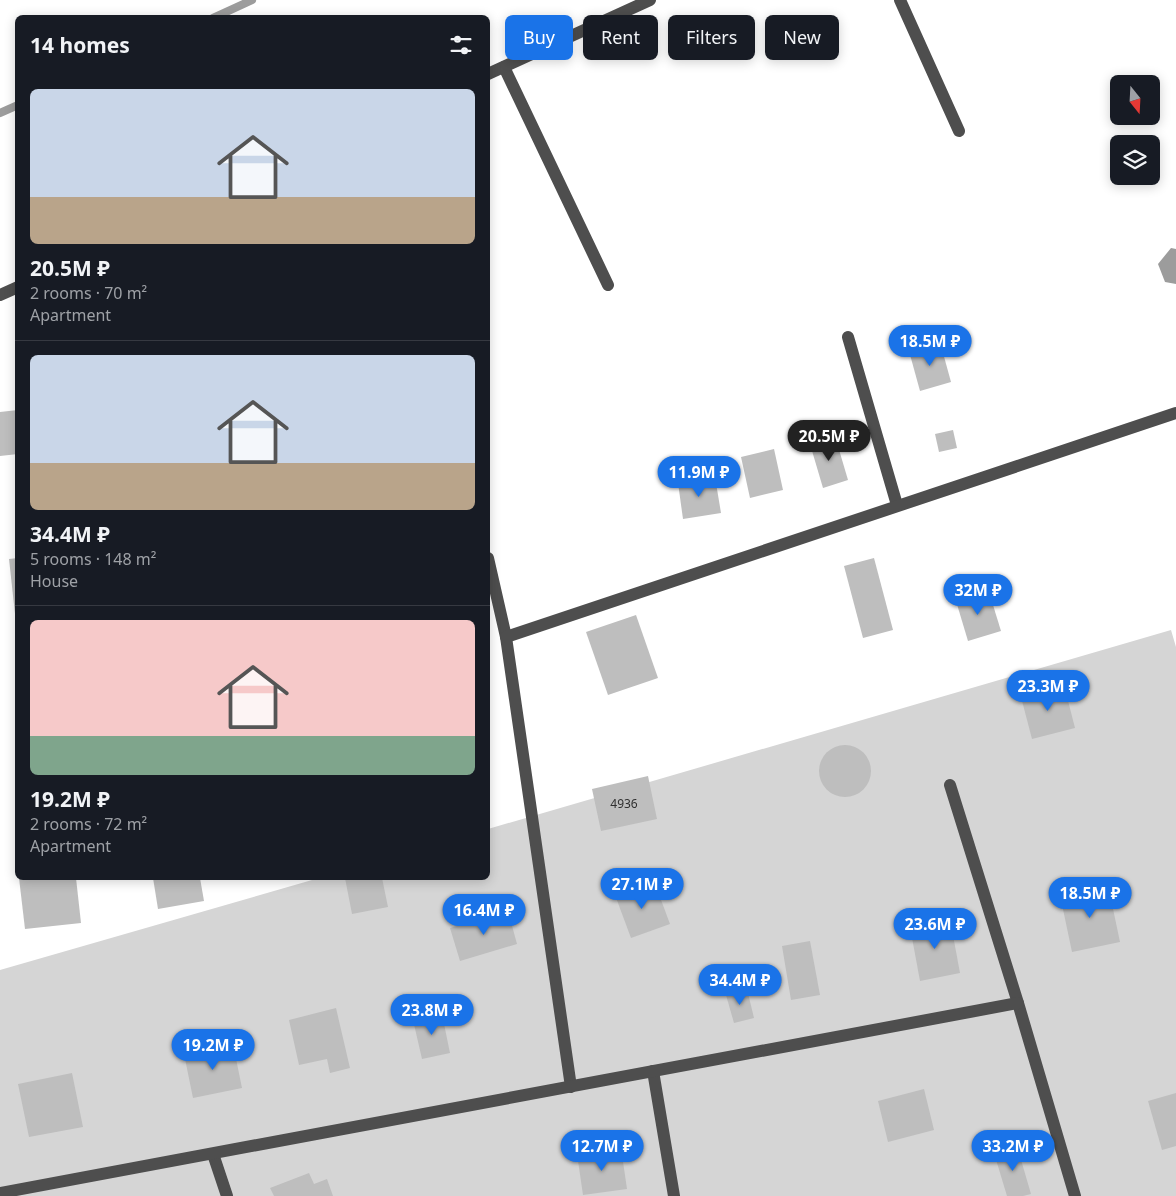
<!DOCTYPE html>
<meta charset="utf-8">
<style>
body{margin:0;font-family:"Noto Sans",sans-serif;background:#20242c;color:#f1f3f6;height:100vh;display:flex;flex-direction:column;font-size:19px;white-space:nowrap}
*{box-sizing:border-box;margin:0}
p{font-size:16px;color:#9ea1a6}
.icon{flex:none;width:28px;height:28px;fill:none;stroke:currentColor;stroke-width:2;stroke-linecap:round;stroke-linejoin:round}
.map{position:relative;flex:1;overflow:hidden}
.drawer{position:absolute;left:15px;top:15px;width:475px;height:865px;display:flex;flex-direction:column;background:#171b24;border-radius:8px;box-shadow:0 2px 12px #0003}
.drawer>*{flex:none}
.top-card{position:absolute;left:505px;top:15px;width:475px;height:45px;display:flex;gap:10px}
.needle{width:32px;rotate:162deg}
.tools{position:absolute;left:1110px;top:75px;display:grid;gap:10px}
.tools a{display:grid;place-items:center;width:50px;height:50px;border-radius:8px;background:#171b24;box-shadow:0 2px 12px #0003;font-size:25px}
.price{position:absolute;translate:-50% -42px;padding:0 11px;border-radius:18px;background:#1a73e8;color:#fff;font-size:16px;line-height:32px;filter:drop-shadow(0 1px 2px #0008)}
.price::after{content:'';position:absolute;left:50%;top:30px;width:15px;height:11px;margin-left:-8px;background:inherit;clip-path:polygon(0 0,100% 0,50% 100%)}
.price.active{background:#222;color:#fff}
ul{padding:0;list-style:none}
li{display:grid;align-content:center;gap:10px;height:265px;padding:0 15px}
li+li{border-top:1px solid #363941}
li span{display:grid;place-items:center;height:155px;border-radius:8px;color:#555}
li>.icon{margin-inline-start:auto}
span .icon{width:90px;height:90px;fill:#fffc;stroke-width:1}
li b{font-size:21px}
h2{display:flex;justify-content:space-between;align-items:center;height:60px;padding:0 15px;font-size:21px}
.chip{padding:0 18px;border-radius:8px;background:#171b24;box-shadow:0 2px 12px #0003;font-size:18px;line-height:45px}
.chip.active{background:#1a73e8;color:#fff}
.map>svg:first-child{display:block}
.green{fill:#d5d5d5}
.water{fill:#9c9c9c}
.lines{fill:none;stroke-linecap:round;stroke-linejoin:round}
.stream{stroke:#9c9c9c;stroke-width:8}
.building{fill:#bebebe}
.minor{stroke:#4e4e4e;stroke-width:12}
.labels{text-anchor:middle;stroke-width:5;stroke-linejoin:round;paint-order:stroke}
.number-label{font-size:12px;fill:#303030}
</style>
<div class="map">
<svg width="1176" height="1196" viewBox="0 0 1176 1196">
<rect width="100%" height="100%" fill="#fff"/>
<path class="green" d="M1171,630L1176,647V1196H0V970L319,878H488V829Z"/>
<path class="water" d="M1171,248L1176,249V284L1165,282L1158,264Z"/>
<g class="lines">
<g class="stream">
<path d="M213,18L252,0"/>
<path d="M0,113L18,105"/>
</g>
</g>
<g class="building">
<path d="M940,342L951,382L920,391L909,351Z"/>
<path d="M18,410V454L0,456V412Z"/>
<path d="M953,430L957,448L939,452L935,434Z"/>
<path d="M835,436L848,480L823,488L810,444Z"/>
<path d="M774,449L783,490L750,498L741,457Z"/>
<path d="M715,477L721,513L683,519L678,483Z"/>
<path d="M18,558V623H16L9,559Z"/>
<path d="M874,558L893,630L863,638L844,566Z"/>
<path d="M989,592L1001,631L968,641L956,601Z"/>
<path d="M636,615L658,678L608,695L586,632Z"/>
<path d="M1064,685L1075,728L1032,739L1021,697Z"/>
<circle cx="845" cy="771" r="26"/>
<path d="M648,776L657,819L601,831L592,789Z"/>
<path d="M19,878H76L81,923L25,929Z"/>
<path d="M153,878H200L204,901L158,909Z"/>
<path d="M345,878H382L388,907L352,914Z"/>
<path d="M654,881L670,924L631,938L615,895Z"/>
<path d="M1108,885L1120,942L1072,952L1060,895Z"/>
<path d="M508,911L517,944L460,961L450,928Z"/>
<path d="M950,919L960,973L920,981L910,927Z"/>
<path d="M810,941L820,995L791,1000L782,946Z"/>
<path d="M747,989L754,1018L734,1023L726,995Z"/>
<path d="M336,1008L350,1068L330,1073L327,1059L299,1065L289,1020Z"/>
<path d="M442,1014L450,1053L422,1059L413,1020Z"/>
<path d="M233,1044L242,1088L193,1098L184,1054Z"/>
<path d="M72,1073L83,1127L29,1137L18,1084Z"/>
<path d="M924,1089L934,1130L888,1142L878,1101Z"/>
<path d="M1176,1093V1146L1162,1150L1148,1101Z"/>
<path d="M1017,1146L1031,1194L1023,1196H1007L994,1153Z"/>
<path d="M621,1148L627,1189L583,1195L577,1154Z"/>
<path d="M309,1173L314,1184L327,1179L333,1196H274L270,1188Z"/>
</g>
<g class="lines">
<g class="minor">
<path d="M900,0L959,131"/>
<path d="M504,67L608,285"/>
<path d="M488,74L650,0"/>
<path d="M0,295L18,287"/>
<path d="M848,337L897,505"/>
<path d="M488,558L506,637L571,1087"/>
<path d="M506,637L1176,413"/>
<path d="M950,785L1018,1003L1075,1196"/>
<path d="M653,1071L674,1196"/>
<path d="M213,1154L227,1196"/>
<path d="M0,1193L1018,1003"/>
</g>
</g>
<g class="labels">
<g class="number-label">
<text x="624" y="808">4936</text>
</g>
</g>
</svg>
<div class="tools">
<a><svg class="needle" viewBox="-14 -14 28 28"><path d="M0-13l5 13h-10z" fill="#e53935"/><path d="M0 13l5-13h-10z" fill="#9ea1a6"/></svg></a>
<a><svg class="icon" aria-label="layers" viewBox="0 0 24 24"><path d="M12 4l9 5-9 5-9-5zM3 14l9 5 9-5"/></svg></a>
</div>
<b class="price" style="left:930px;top:367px">18.5M ₽</b>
<b class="price active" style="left:829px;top:462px">20.5M ₽</b>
<b class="price" style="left:699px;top:498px">11.9M ₽</b>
<b class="price" style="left:978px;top:616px">32M ₽</b>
<b class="price" style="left:1048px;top:712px">23.3M ₽</b>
<b class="price" style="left:642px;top:910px">27.1M ₽</b>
<b class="price" style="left:1090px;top:919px">18.5M ₽</b>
<b class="price" style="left:484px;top:936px">16.4M ₽</b>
<b class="price" style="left:935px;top:950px">23.6M ₽</b>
<b class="price" style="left:740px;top:1006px">34.4M ₽</b>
<b class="price" style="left:432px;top:1036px">23.8M ₽</b>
<b class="price" style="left:213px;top:1071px">19.2M ₽</b>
<b class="price" style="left:602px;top:1172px">12.7M ₽</b>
<b class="price" style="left:1013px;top:1172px">33.2M ₽</b>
<div class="top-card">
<a class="chip active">Buy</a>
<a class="chip">Rent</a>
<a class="chip">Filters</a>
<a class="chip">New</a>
</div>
<section class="drawer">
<h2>14 homes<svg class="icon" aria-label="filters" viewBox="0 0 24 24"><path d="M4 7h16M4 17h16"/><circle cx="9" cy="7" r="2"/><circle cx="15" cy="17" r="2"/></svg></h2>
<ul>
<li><span style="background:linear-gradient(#c9d6e8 70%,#b9a48a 0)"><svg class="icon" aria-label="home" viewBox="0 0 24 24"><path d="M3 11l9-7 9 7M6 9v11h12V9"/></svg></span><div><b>20.5M ₽</b><p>2 rooms · 70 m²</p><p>Apartment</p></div></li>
<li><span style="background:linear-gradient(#c9d6e8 70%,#b9a48a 0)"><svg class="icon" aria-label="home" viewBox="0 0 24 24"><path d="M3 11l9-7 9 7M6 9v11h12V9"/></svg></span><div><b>34.4M ₽</b><p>5 rooms · 148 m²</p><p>House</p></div></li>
<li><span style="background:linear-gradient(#f6c9c9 75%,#7fa58c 0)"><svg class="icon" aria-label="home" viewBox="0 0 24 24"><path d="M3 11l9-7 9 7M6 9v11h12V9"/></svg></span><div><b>19.2M ₽</b><p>2 rooms · 72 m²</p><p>Apartment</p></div></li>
</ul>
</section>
</div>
